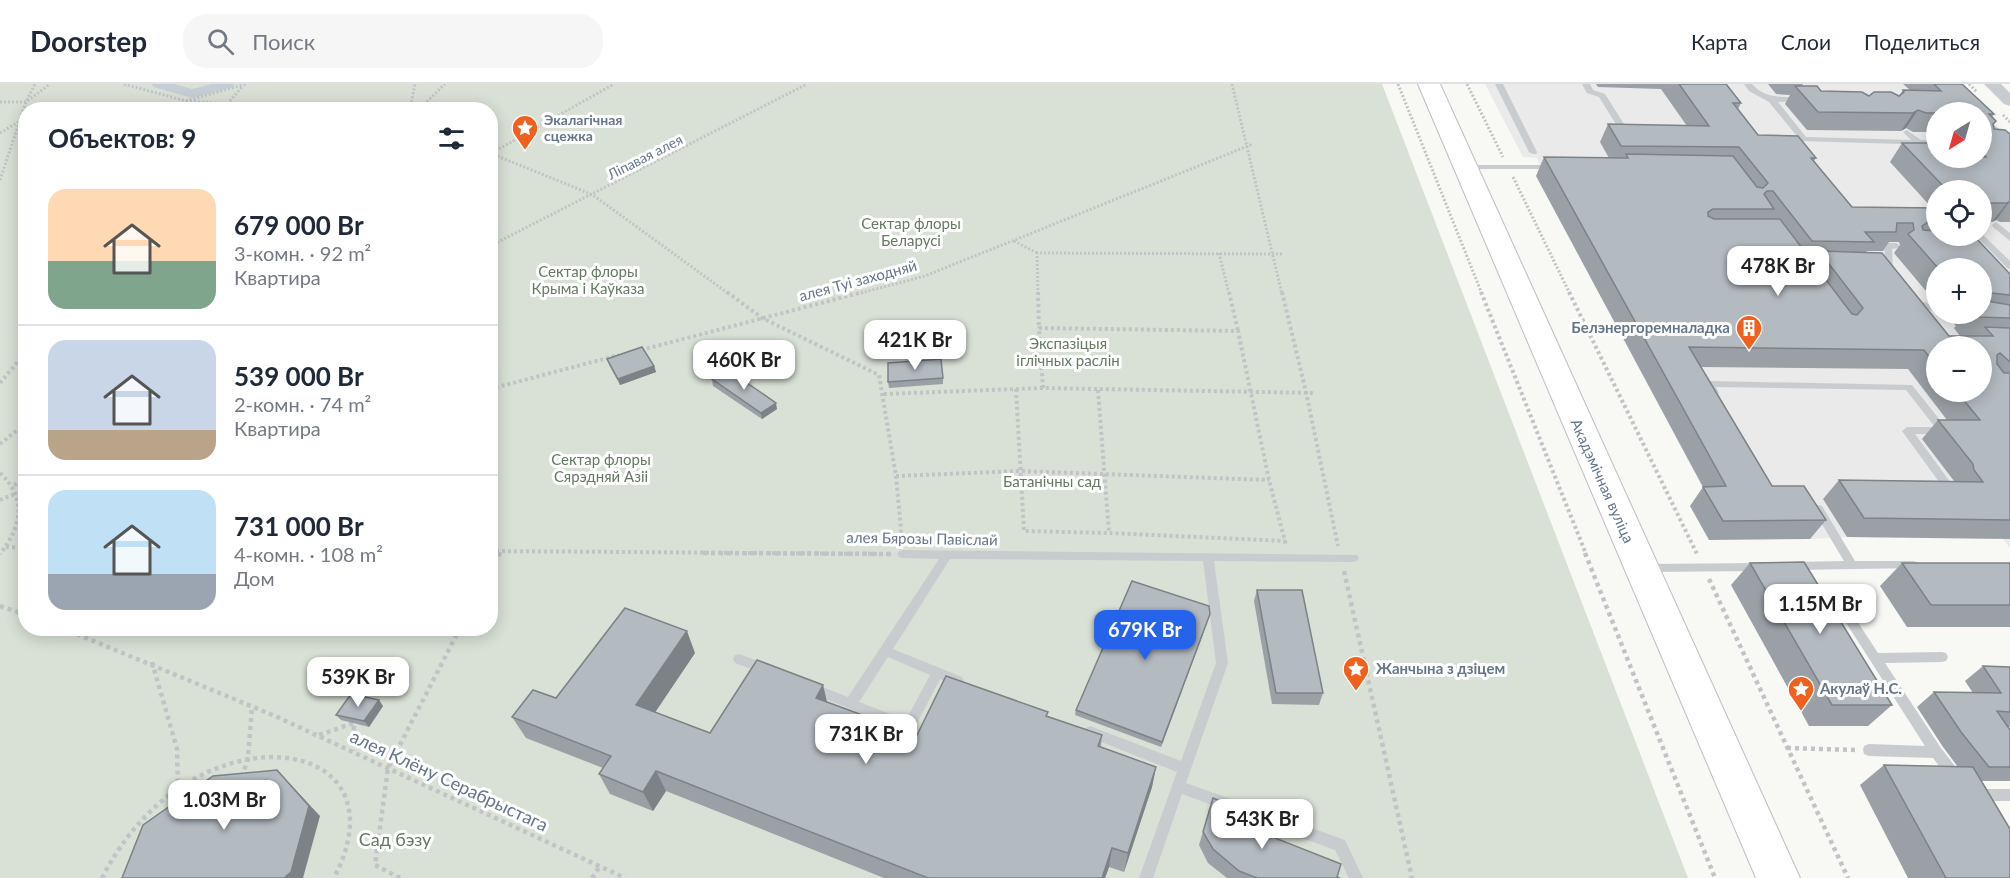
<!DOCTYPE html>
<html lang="ru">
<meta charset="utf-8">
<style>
body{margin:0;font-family:Lato,sans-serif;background:#f6f6f7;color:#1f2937;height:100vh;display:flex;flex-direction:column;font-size:22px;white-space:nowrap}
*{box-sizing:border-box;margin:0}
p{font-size:20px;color:#747a83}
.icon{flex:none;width:33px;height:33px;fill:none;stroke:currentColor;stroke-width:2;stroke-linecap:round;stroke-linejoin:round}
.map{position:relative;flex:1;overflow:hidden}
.panel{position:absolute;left:18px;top:18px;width:480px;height:534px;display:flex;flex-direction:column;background:#fff;border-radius:24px;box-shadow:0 3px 15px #0003}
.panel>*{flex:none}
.needle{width:39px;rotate:217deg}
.tools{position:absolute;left:1926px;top:18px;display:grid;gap:12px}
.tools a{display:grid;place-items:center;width:66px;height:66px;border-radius:50%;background:#fff;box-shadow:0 3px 15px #0003;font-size:30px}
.price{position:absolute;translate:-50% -51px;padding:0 14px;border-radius:12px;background:#fff;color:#222;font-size:20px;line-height:39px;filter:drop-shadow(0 2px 3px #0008)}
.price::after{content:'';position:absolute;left:50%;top:36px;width:18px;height:14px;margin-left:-9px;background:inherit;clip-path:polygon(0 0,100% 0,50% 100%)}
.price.current{background:#2563eb;color:#fff}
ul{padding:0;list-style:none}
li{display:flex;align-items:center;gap:18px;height:150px;padding:0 30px}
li+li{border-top:2px solid #e0e1e3}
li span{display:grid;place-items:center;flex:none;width:168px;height:120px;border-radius:18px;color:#555}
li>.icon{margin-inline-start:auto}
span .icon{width:72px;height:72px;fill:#fffc;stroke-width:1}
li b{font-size:26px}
h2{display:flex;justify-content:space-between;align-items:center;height:72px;padding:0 30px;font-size:26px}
header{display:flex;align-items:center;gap:36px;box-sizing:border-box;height:84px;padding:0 30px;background:#fff;border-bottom:2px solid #e0e1e3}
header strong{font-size:28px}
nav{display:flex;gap:33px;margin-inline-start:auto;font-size:21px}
.search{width:420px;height:54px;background:#f6f6f7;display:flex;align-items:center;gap:15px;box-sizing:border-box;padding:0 21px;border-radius:24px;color:#747a83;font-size:22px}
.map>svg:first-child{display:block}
.built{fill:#e9eae9;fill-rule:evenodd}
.green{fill:#d9e1d6;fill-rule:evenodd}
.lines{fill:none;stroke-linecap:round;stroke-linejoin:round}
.canal{fill:#c4ced4;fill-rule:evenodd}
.primary-casing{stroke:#bbbfc3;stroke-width:2}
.path-far2{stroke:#c1c3c6;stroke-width:3;stroke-dasharray:2 2;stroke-linecap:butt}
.path-far1{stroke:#c1c3c6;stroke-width:4;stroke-dasharray:3 3;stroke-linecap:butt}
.path{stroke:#c1c3c6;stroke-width:4.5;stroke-dasharray:4 4;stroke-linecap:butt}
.service{fill:#c8cccf;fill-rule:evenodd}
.minor{fill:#c8cccf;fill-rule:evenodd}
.primary{fill:#fff;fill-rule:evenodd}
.wall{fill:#9aa0a5;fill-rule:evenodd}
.shaded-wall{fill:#7d8286}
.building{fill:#b3bac0;stroke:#7d8286;stroke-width:1.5}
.labels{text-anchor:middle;stroke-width:6;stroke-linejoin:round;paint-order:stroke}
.far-poi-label{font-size:14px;font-weight:bold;fill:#657689;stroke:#fff;text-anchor:start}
.far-street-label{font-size:14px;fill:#657689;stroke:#fff}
.park-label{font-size:15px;fill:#647a61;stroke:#fff}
.street-label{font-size:15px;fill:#657689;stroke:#fff}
.poi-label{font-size:15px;font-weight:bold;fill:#657689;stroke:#fff;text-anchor:start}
.near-street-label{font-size:18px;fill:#657689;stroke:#fff}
.near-park-label{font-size:18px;fill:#647a61;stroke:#fff}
</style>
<header>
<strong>Doorstep</strong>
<div class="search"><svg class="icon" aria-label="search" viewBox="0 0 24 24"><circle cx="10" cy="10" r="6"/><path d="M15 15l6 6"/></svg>Поиск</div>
<nav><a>Карта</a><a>Слои</a><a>Поделиться</a></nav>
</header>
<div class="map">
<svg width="2010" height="794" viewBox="0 0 2010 794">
<rect width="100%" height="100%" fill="#f8f8f5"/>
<path class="built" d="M1485,0H1930L1936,28V74L2010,72V295L1982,262H1936V308L2010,367V464L2003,455L1847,453L1810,455L1789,421L1706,410L1536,92H1543L1537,74L1523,73ZM1936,106H1982V152H1936ZM1936,184H1982V230H1936Z"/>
<path class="green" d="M0,0H1382L1688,794H0ZM26,26H490V544H26Z"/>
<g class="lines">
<path class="canal" d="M152,0H174L192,5L212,0H235L233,3L192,14L154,3Z"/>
<g class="primary-casing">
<path id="primary" d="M1418,0H1440L1800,794H1756Z"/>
</g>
<g class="path-far2">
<path d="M124,0L186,17L246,0"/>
<path d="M1232,0L1282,210"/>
<path d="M1398,0L1482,210"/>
<path d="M1467,0L1503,73"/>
<path d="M1969,0L1977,8"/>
<path d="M186,17L319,26"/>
<path d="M0,18H26L50,0"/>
<path d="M222,26L242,3"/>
<path d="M410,26L415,0"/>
<path d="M418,26L445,0"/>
<path d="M2003,31L2010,38"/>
<path d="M0,49L20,37"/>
<path d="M490,69L593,111L729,210"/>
<path d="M492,69L614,0"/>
<path d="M1513,93L1570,210"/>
<path d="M0,96L26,18L35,0"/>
<path d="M1014,157L1037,169"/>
<path d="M490,162L807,0"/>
<path d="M1219,169L1229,210"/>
<path d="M857,210L925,192L1253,60"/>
<path d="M1038,210L1037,169L1283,170"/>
</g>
<g class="path-far1">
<path d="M727,208L762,234L879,291L896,392L902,456"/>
<path d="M1038,208L1039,244"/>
<path d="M1229,208L1238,247"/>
<path d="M1282,208L1306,308L1338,462"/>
<path d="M1481,208L1586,470"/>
<path d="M1569,208L1697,470"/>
<path d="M641,266L863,208"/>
<path d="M0,299L26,268"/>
<path d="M1043,304L1039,244L1238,247L1269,396L1286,461"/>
<path d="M490,305L619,271"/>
<path d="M1016,305L1024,447L1109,449"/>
<path d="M1098,306L1109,449L1285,457"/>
<path d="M884,310L1043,304L1316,309"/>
<path d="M0,360L26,339"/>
<path d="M0,389C27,414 22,442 0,470"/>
<path d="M896,392L1019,387L1269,396"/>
<path d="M14,401L26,395"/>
<path d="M0,416L17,409"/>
<path d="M6,463L26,464"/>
<path d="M490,467L891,470"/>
<path d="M499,470L500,468"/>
</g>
<g class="path">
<path d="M703,469L891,470"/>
<path d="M1585,469L1715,794"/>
<path d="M490,486L500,469"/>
<path d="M1344,487L1412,794"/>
<path d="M1709,495L1848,794"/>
<path d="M0,522L26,531"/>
<path d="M62,544L275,632L625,794"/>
<path d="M152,578L177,665L178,705"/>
<path d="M319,651L354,639L353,667"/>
<path d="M1787,664L1856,666"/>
<path d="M242,693L248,674L252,623"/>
<path d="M102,794C126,747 164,705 215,685C302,650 386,694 334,794"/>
<path d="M400,794L375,781L388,684L460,544"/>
<path d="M592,794L600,782"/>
</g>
<g class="service">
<path d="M1495,0H1503L1537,68L1536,70H1533L1529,68Z"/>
<path d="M1582,0H1590L1593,6L1605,10L1631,51L1630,53H1624L1599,13L1587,9Z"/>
<path d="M1744,0H1752C1765,15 1783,13 1802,13L1791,0H1799L1811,15L1810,17L1778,18L1806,53L1911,56L1903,48L1907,46L1921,56L1936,57V61L1801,57L1769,18L1749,7Z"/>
<path d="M1982,30L2010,55V61L1982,36Z"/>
<path d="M1462,81H1554L1558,83L1554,85H1465L1461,83Z"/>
<path d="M1996,138L2010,149V157L1993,143L1992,141Z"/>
<path d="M1982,150L2010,177V185L2007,184L1976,152H1982Z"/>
<path d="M1896,159L1900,162L1899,164L1892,165L1893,183L1889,186L1886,185L1884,162L1888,159Z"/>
<path d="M1913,210L1916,211L1921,217L1936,222V228L1915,221L1909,213Z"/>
<path d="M1709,297L1912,301L1948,346L1943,350H1915L1954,403L1949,407L1945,406L1902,347L1907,343H1935L1906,306L1716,303L1719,309L1714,312L1711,311L1704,300Z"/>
<path d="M1818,421L1822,422L1855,477H1913L1917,478L1919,481L1917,484L1794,486L1790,485L1788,482L1790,479L1794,478L1844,477L1813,425L1814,422Z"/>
<path d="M903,466L1357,471L1359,474L1357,477L1353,478L1214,477L1228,579L1186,699L1345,756L1363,794H1349L1335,766L1182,710L1153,794H1139L1177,688L1086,652L1084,648L1086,644L1090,642L1181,677L1216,579L1203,477L950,475L893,565L962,593L964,597L962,601L958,602L940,595L913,647L909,649L905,647L808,608L806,604L808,600L812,599L848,613L939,475L903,474L899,473L897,470L899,467ZM888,573L930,591L906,636L859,618Z"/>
<path d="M1760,479L1764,480L1766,483L1764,486L1760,487L1647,488L1643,487L1641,484L1643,481L1647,480Z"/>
<path d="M1838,512L1842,514L1878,569L1942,568L1946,569L1948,573L1946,577L1942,578L1885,579L1941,664L1961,690L1963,694L1961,698L1956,700L1951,698L1933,674L1869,672L1864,670L1863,666L1864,662L1869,660L1925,662L1834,520L1832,517L1834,514Z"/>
<path d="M739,570L769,581L771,585L769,589L765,590L735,579L733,575L735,571Z"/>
<path d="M1977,705H2010V717H1977L1972,715L1970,711L1972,707Z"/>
</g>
<path class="minor" d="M1984,0H2001L2010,9V22L2004,20Z"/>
<use href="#primary" class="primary"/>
</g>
<g class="wall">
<path d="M1596,0H1726L1741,19L1738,25L1758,51L1816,74L1814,77L1852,123L1932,124L1890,78L1902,59L1936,74H1982V28H1936V55L1930,48H1913L1906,44L1901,47L1807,46L1785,20L1790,11L1776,10L1768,0H1803L1802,2L1821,7L1869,12H1899L1903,6H1910L1903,0H1962L1994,30L1992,33L1996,37L1993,41L1994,45L2010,50V138H2000L1996,136L1992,138H1982V106H1936V152L2010,190V455L1847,453L1823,415L1839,396L1954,397L1922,355L1938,336H1947L1908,285L1701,283L1772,402L1826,436L1810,455L1709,456L1690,422L1703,403L1536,92L1544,73L1609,74L1600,58L1608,40L1687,42L1661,5L1598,3ZM1889,158H1899L1900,161L1894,169L1936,219V184H1982V230H1951L1948,233L1956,242L1954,244L1960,252H1949L1866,168L1867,167H1883ZM1936,262L1982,308H1936Z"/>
<path d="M607,275L654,282L656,288L620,301L609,281Z"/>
<path d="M943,294V300L889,304L888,298Z"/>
<path d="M712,295L777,325L762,335L713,302Z"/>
<path d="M1750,479L1892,621L1868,642H1809L1731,501Z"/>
<path d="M1902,479H2010V543H1907L1880,502Z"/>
<path d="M1257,506L1323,609L1319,621L1272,620L1254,517Z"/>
<path d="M1208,536L1161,663L1075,631L1076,626Z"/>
<path d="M695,569L655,628L710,649L823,601L827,618L917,651L1048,628L1047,632L1102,651L1101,663L1156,683L1152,703L1124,788L1109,783L1105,794H884L666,707L653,727L610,710L599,690L603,684L526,654L512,633Z"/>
<path d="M1983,582L2010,583V643H2008L2010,646V697H1981L2010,794H1908L1860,701L1884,681L1958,683L1943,663L1917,623L1934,608L1973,609L1965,597Z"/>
<path d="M383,622L369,643L341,636L336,631Z"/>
<path d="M1213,714L1227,735L1340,794H1227L1208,779L1199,761Z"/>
</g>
<g class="shaded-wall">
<path d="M1918,26L1906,44L1901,47L1913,29Z"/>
<path d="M2010,117L1996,136L1992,138L2007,119Z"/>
<path d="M654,282L656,288L620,301L618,295Z"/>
<path d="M776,319L777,325L762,335L761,329Z"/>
<path d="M1210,530L1208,536L1161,663L1162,658Z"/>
<path d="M687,547L695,569L646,642L636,621Z"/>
<path d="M823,601L828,623L816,614Z"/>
<path d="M379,616L383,622L369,643L364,637Z"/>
<path d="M1156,683L1152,703L1124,788L1128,769Z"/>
<path d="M277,686L320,732L303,794H284Z"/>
<path d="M656,687L666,707L653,727L643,708Z"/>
<path d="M1112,764L1109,783L1105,794H1102Z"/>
</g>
<g class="building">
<path d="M1679,0H1726L1741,19H1733L1758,51L1798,52L1816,74H1811L1852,123L1936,124V138H1928L1922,142L1923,146L1936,147V152H1974L2010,190V211L1982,208V184H1938L1908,150L1914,146L1913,139H1897L1896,148H1865L1874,158L1812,157L1773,107H1767L1764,110L1774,125H1713L1708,128V132L1714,135H1780L1852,230L1857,231L1863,224L1819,167L1882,169L1949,252H1993L1985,243L2010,244V278L2000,269L1997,271V280L2004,289H2010V436L1864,434L1839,396L1983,398L1974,386L1973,380L1938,336H1980L1957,308H1982V262H1936V282L1924,266L1689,263L1772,402H1804L1826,436L1723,437L1703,403L1726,402L1544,73L1628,74L1626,70L1733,72L1757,103L1763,104L1768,99L1739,63L1621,62L1608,40L1709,42Z"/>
<path d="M1934,0H1962L1994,30H1989L1996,37L1993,40L1994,45L2005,46L2010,50V117L2007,119H1982V106H1947L1902,59H1927L1936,69V74L1986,73L1982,68V28L1926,29L1918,26L1913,29L1818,28L1795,2H1817L1821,7L1862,8L1869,12L1874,8H1891L1899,12L1904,8L1903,6L1941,7Z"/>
<path d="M1982,216L2010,221V234L1976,233L1973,230H1982Z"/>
<path d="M642,263L654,282L618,295L607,275Z"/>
<path d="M941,275L943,294L888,298V279Z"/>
<path d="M727,285L776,319L761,329L712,295Z"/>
<path d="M1804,478L1892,621H1832L1750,479Z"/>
<path d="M1902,479H2010V521H1931Z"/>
<path d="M1132,497L1209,522L1210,530L1162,658L1076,626Z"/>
<path d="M1257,506H1302L1323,609H1276Z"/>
<path d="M625,524L687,547L636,621L710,649L757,576L823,601L816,614L917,651L946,592L1048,628L1046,632L1102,651L1098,662L1156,683L1128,769L1112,764L1102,794H928L656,687L643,708L599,690L611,672L512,633L533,606L556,614Z"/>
<path d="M1983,582L2010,583V628L1997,627L2010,646V683H1989L1961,648L1934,608L2001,609Z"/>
<path d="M351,610L379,616L364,637L336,631Z"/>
<path d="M1884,681L1973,683L2010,745V794H1946Z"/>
<path d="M277,686L309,722L291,788L284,794H122L143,741L213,692Z"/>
<path d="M1213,714L1231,722L1227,735L1341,780L1337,793L1340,794H1257L1239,787L1213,765L1203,748Z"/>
</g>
<defs>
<g id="sight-pin" transform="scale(1.35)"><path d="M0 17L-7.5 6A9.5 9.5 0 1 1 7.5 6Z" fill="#f0601e" stroke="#fff"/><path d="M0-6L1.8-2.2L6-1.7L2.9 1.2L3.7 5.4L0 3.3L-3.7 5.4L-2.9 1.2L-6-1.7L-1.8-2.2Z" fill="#fff"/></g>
<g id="building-pin" transform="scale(1.35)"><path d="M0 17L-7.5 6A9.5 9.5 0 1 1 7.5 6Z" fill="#f0601e" stroke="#fff"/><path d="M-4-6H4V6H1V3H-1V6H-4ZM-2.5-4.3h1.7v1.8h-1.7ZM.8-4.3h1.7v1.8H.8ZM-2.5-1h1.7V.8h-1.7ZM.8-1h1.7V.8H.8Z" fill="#fff"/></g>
</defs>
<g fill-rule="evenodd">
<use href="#sight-pin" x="525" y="44"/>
<use href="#building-pin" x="1749" y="244"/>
<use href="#sight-pin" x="1356" y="585"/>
<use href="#sight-pin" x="1801" y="605"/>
</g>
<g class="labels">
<g class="far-poi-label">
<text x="544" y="41">Экалагічная<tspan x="544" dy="16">сцежка</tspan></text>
</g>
<g class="far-street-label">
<text transform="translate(645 73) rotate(-27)" y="5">Ліпавая алея</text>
</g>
<g class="park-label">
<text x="911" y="145">Сектар флоры<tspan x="911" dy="17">Беларусі</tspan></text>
<text x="588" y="193">Сектар флоры<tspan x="588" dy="17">Крыма і Каўказа</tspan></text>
<text x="1068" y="265">Экспазіцыя<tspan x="1068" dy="17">іглічных раслін</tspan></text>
<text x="601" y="381">Сектар флоры<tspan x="601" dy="17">Сярэдняй Азіі</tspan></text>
<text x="1052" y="403">Батанічны сад</text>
</g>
<g class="street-label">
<text transform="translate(858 197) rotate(-15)" y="5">алея Туі заходняй</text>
<text transform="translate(1602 397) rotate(66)" y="5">Акадэмічная вуліца</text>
<text transform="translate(922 455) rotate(1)" y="5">алея Бярозы Павіслай</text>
</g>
<g class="poi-label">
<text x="1730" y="249" text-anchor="end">Белэнергоремналадка</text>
<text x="1376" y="590">Жанчына з дзіцем</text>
<text x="1820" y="610">Акулаў Н.С.</text>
</g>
<g class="near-street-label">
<text transform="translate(449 697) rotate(25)" y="6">алея Клёну Серабрыстага</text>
</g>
<g class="near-park-label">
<text x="395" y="762">Сад бэзу</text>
</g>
</g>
</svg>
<div class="tools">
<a><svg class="needle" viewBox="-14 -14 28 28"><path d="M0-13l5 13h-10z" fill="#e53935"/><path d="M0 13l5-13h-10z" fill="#747a83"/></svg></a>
<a><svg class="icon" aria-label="locate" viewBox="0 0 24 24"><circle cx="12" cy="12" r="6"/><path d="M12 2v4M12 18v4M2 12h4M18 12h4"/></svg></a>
<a>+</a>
<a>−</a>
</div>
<b class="price" style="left:1778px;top:213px">478K Br</b>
<b class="price" style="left:915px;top:287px">421K Br</b>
<b class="price" style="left:744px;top:307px">460K Br</b>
<b class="price" style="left:1820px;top:551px">1.15M Br</b>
<b class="price current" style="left:1145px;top:577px">679K Br</b>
<b class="price" style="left:358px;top:624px">539K Br</b>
<b class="price" style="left:866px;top:681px">731K Br</b>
<b class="price" style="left:224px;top:747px">1.03M Br</b>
<b class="price" style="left:1262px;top:766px">543K Br</b>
<section class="panel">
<h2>Объектов: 9<svg class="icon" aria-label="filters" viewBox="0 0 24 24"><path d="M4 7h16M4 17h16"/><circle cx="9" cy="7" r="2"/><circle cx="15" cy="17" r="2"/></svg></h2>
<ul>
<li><span style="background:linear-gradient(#ffd9b3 60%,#7fa58c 0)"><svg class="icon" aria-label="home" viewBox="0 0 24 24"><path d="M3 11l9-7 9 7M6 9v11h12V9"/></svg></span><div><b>679 000 Br</b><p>3-комн. · 92 m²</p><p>Квартира</p></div></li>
<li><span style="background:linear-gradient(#c9d6e8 75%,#b9a48a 0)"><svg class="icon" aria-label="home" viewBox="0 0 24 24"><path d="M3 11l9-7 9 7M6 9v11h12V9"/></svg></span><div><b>539 000 Br</b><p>2-комн. · 74 m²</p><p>Квартира</p></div></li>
<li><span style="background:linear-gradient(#bfe0f5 70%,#9aa5b1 0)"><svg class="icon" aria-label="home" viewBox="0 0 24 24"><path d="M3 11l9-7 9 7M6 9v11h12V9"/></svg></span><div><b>731 000 Br</b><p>4-комн. · 108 m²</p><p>Дом</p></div></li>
</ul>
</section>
</div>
